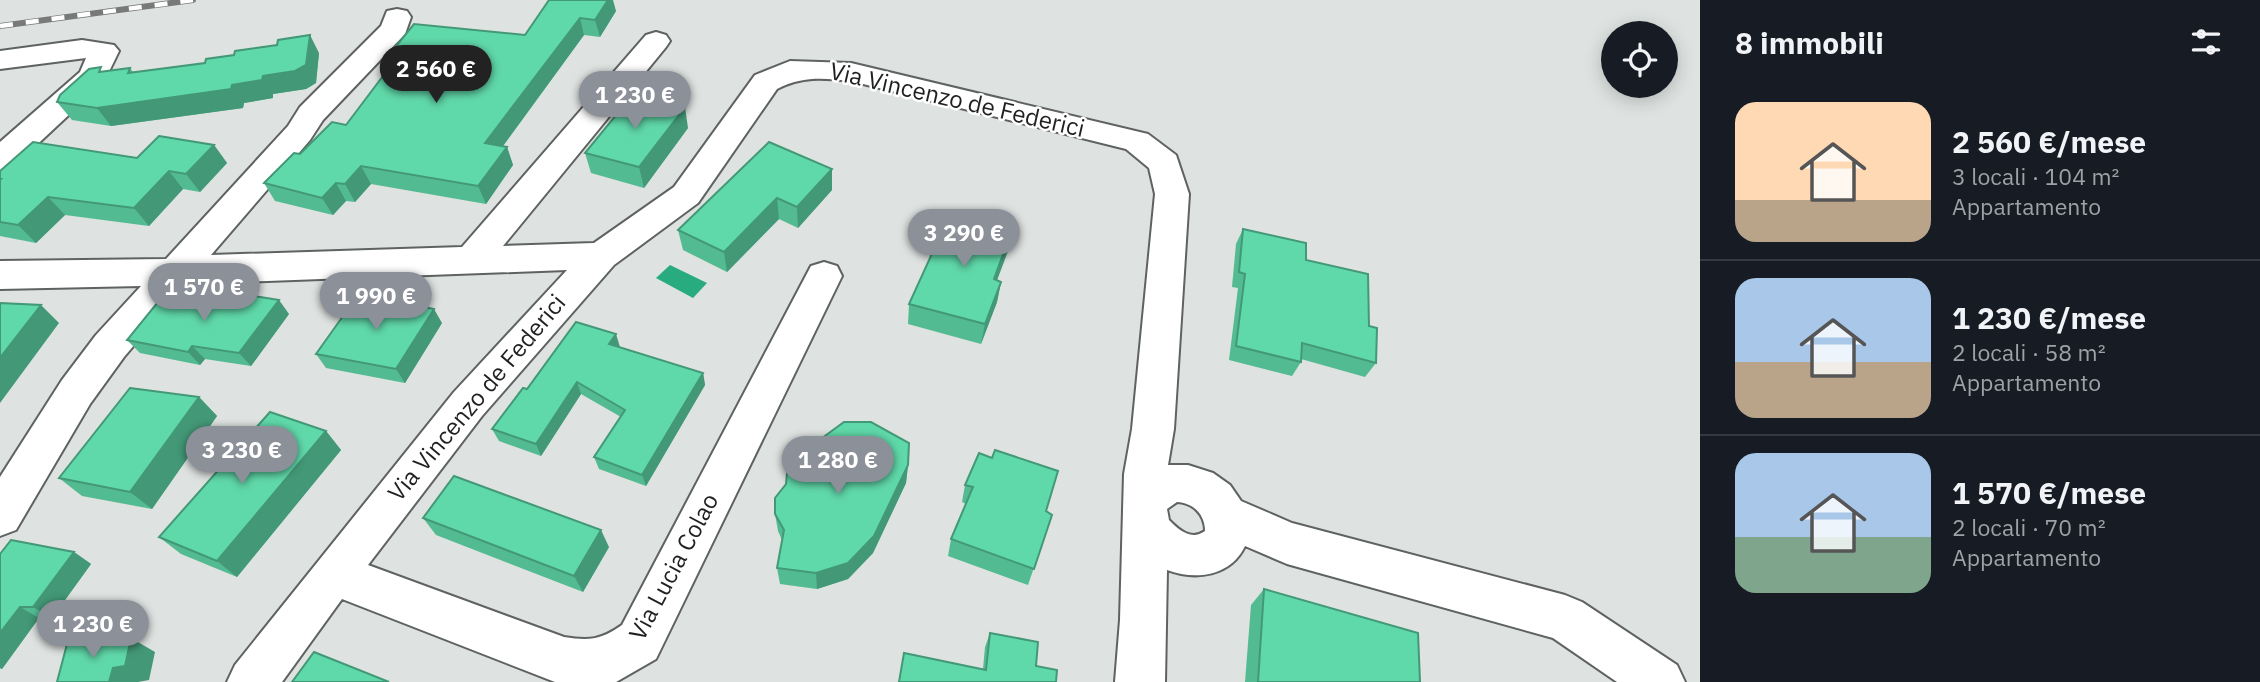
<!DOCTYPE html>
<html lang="it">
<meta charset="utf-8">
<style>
body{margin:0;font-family:"IBM Plex Sans",sans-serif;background:#20242c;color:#f1f3f6;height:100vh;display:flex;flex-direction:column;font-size:26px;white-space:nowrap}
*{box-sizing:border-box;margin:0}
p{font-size:23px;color:#9ea1a6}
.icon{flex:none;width:38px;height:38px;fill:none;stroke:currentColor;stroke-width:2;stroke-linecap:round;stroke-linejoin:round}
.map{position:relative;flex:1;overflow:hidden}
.side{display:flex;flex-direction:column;background:#171b24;width:560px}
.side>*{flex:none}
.buttons{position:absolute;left:1601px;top:21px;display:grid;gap:14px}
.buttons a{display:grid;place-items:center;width:77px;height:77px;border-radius:50%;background:#171b24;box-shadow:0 4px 18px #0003;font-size:35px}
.price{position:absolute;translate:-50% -60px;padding:0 16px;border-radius:24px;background:#8c9099;color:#fff;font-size:23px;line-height:46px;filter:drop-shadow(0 2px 4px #0008)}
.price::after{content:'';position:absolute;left:50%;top:42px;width:21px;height:16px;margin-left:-10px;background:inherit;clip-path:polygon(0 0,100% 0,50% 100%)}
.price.current{background:#222;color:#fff}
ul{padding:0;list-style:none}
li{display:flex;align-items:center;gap:21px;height:175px;padding:0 35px}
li+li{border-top:2px solid #363941}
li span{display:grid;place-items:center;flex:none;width:196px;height:140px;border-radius:21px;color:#555}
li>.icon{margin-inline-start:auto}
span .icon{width:84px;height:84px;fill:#fffc;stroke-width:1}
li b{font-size:30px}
h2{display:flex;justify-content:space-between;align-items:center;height:84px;padding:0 35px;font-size:30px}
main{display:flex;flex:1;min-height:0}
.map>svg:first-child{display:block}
.water{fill:#27ab7f}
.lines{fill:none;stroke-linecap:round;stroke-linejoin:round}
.minor-casing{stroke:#5e6260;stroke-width:4}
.minor{fill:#fff;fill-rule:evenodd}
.rail-casing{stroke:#777a78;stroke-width:6}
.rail{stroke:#fff;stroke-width:4.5;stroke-dasharray:13;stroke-linecap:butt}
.wall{fill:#53bb92}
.shaded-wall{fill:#439877}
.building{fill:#60d9aa;stroke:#439877;stroke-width:2}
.labels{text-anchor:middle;stroke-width:5;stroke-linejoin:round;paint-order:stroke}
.street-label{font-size:24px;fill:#1f201f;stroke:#fff}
</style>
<main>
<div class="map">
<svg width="1700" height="682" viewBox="0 0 1700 682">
<rect width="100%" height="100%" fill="#dee2e0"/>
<path class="water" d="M670,265L707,283L693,298L656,278Z"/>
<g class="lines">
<g class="minor-casing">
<g id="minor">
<path d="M397,9L407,11L411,17L405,34L323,120L310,140L211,255L462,247L646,35L656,32L666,35L670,41L666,47L503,246L594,243L674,187L755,75L790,61L851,63L1148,134L1176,155L1189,194L1174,429L1168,465H1188L1213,473L1230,485L1241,501L1292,523L1565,595L1582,602L1677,665L1685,682H1617L1553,638L1287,564L1245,546C1231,576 1196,581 1167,570L1165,682H1115L1120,620L1124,474L1132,429L1155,194L1149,168L1126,149L851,81C823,78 802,76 777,89L698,203L614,265L482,416L368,565L564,637C589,641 601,640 622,625L811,266L824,262L837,266L842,276L656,659L616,682H555L342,599L282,682H227L235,665L454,392L567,270L186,284L124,357L90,404L16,530L0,536V477L62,380L96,335L141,286L0,289V261L166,259L288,126L300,107L381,26L387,11ZM1177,502C1193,503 1205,514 1205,531C1191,541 1179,530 1169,520L1167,509Z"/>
<path d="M82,40L114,45L119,51L104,82L12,168L0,171V142L80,72L86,58L0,69V51Z"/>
</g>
</g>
<use href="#minor" class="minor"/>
<g class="rail-casing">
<path id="rail" d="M0,26L193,0"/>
</g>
<use href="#rail" class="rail"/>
</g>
<g class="wall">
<path d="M549,0L616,11L600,37L584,35L503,146L507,147L513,165L486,204L371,184L355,202L346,201L333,215L275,201L264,183L300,154L346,125L393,63L389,55L525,35Z"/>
<path d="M319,53L316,83L306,89L273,94V98L244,103L243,108L111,126L72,120L57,102L105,72L130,68L133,72Z"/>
<path d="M688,128L644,188L591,173L585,153Z"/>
<path d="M214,145L227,163L200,192L183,189L149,226L65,215L36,243L0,236V171L137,158Z"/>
<path d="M832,169V190L798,228L779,219L727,272L683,250L678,230Z"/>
<path d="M1013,227L1009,248L997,280L1001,282L997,302L981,344L908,324L909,304Z"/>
<path d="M1243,229L1306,260L1369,326L1376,363L1365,377L1301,359V362L1292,376L1229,360L1238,288L1232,287L1236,244Z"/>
<path d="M289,314L251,366L205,359L200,365L140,353L127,340Z"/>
<path d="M442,323L405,383L326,368L316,354Z"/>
<path d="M620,347L703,373L705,385L646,486L599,469L594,457L621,417L581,394L541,456L499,441L492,429L527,389Z"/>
<path d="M199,397L217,416L152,509L82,496L59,478Z"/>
<path d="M326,431L341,450L237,577L181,554L159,537Z"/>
<path d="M992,458L1046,511L1052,515L1028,585L948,556L951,539L966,504L962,502L965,485Z"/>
<path d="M908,465L906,483L873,553L848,579L817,589L780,584L777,568L782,540L778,531L775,514Z"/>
<path d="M423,518L609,547L583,592L436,535Z"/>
<path d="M74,552L91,564L52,618H39L2,669L0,668V554Z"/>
<path d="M1264,589L1420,682H1245L1251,605Z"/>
<path d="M990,633L1036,666L1056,682L983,669L985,647Z"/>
</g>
<g class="shaded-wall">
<path d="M608,0H613L616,11L600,37L595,20Z"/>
<path d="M580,18L584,35L492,161L485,143Z"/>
<path d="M310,35L319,53L316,83L306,89L273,94V98L244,103L243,108L111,126L97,108L232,85L263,76Z"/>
<path d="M685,107L688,128L644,188L639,167Z"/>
<path d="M214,145L227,163L200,192L186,174Z"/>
<path d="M507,147L513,165L486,204L478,186Z"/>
<path d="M361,166L371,184L355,202L345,184Z"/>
<path d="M832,169V190L798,228L797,207Z"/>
<path d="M169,171L183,189L149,226L134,208Z"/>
<path d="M336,183L346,201L333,215L322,198Z"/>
<path d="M48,197L65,215L36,243L18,225Z"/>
<path d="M777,198L779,219L727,272L724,252Z"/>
<path d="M1013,227L1009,248L990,299L994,279Z"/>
<path d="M1001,282L997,302L981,344L985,324Z"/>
<path d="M279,300L289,314L251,366L239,353Z"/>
<path d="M41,305L59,323L0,403V358Z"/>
<path d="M434,309L442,323L405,383L396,369Z"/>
<path d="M616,334L620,347L609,344Z"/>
<path d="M192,346L205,359L200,365L188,352Z"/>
<path d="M703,373L705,385L646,486L642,475Z"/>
<path d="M577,382L581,394L541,456L536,444Z"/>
<path d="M199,397L217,416L152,509L130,492Z"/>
<path d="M326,431L341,450L237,577L217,561Z"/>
<path d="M908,465L906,483L873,553L848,579L817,589L816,573Z"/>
<path d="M601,530L609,547L583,592L574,576Z"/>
<path d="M74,552L91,564L52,618L33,607Z"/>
<path d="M20,607L39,618L2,669L0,668V633Z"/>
<path d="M104,637L128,651L131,638L155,652L149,680L138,682H109L103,643Z"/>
</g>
<g class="building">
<path d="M549,0H608L595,20L580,18L485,143L507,147L478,186L361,166L345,184L336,183L322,198L264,183L294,153L300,154L332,122L346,125L398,56L389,55L414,24L525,35Z"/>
<path d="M310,35L306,65L295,71L263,76L262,80L232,85L231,89L97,108L57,102L60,95L89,69L101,67L99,72L130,68L128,73L205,63L206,59L234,55L235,51L277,45L278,40Z"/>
<path d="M630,98L646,102L649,98L685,107L639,167L585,153Z"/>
<path d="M159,136L214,145L186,174L169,171L134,208L48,197L18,225L0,222V180L1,179H0V171L33,142L137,158Z"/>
<path d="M769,142L832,169L797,207L777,198L724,252L678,230Z"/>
<path d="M951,212L1013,227L994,279L1001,282L985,324L909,304Z"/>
<path d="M1243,229L1306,243V260L1368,274L1369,326L1377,328L1376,363L1302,343L1301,362L1236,346L1245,274L1239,272Z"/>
<path d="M235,293L279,300L239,353L192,346L188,352L127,340L162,297L177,299L180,295L228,303Z"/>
<path d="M358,295L434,309L396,369L316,354Z"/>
<path d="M0,303L41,305L0,358Z"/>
<path d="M576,322L616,334L609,344L703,373L642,475L594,457L625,410L577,382L536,444L492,429L523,388L527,389Z"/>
<path d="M130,388L199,397L130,492L59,478Z"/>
<path d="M270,412L326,431L217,561L159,537Z"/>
<path d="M844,422H871L909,443L908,465L874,536L848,563L816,573L777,568L784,530L775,514V498L786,484L788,463Z"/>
<path d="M995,450L1058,471L1046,511L1052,515L1034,569L951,539L973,487L965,485L979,453L992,458Z"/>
<path d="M454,476L601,530L574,576L423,518Z"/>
<path d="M11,540L74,552L33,607H20L0,633V554Z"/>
<path d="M1264,589L1418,633L1420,682H1258Z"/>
<path d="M990,633L1038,642L1036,666L1057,670L1056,682H899L904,653L986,670Z"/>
<path d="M104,637L103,643L131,638L125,666L113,668L109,682H57L67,644Z"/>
<path d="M314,652L389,682H292Z"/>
</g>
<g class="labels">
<g class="street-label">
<text transform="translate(957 100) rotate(13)" y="8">Via Vincenzo de Federici</text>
<text transform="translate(477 398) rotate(-50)" y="8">Via Vincenzo de Federici</text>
<text transform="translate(674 567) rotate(-62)" y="8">Via Lucia Colao</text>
</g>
</g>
</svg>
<div class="buttons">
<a><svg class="icon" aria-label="locate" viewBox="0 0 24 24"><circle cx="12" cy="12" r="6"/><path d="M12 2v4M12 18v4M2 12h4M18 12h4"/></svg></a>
</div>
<b class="price current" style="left:436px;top:105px">2 560 €</b>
<b class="price" style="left:635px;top:131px">1 230 €</b>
<b class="price" style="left:964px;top:269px">3 290 €</b>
<b class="price" style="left:204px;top:323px">1 570 €</b>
<b class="price" style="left:376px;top:332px">1 990 €</b>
<b class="price" style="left:242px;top:486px">3 230 €</b>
<b class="price" style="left:838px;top:496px">1 280 €</b>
<b class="price" style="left:93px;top:660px">1 230 €</b>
</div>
<section class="side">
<h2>8 immobili<svg class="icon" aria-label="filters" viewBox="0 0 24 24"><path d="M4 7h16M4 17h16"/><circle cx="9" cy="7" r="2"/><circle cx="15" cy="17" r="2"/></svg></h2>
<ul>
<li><span style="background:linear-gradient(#ffd9b3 70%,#b9a48a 0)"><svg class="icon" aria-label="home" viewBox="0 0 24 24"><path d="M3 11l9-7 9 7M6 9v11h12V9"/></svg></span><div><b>2 560 €/mese</b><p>3 locali · 104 m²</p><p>Appartamento</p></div></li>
<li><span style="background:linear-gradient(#a9c7e8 60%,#b9a48a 0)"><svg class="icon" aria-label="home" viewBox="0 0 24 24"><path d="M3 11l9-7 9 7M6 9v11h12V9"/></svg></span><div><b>1 230 €/mese</b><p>2 locali · 58 m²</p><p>Appartamento</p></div></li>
<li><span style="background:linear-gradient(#a9c7e8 60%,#7fa58c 0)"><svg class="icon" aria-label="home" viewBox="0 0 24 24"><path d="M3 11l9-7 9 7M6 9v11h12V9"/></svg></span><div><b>1 570 €/mese</b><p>2 locali · 70 m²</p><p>Appartamento</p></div></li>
</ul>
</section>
</main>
